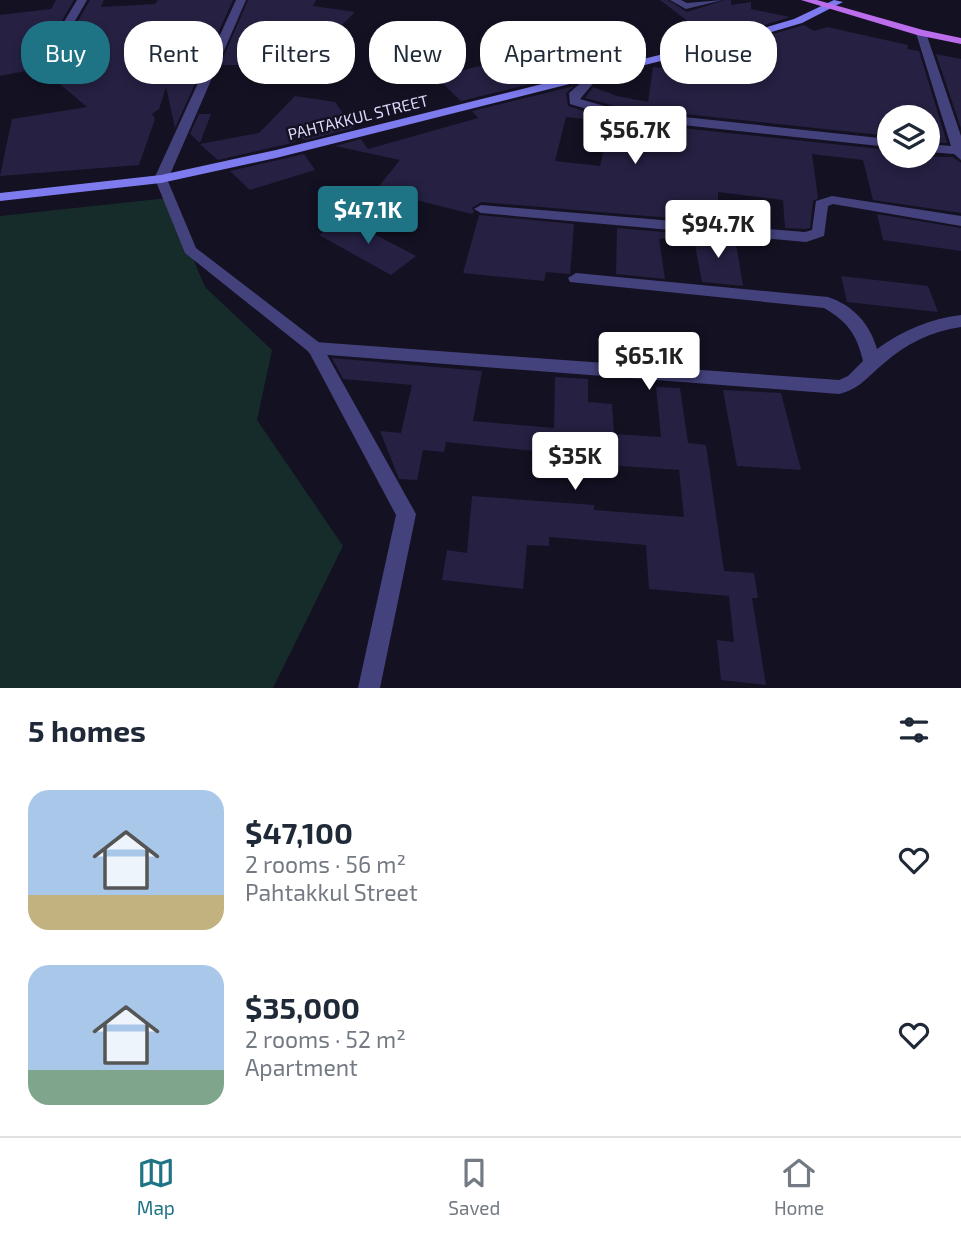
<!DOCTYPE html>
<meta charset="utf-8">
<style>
body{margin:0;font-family:"Exo 2",sans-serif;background:#f6f6f7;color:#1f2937;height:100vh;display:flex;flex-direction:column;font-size:26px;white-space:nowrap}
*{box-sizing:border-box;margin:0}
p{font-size:23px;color:#747a83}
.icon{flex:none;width:38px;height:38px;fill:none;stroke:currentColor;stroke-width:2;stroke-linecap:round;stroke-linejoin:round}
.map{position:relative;height:688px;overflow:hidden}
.drawer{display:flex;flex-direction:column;background:#fff;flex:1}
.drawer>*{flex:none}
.banner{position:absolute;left:21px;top:21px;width:920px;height:63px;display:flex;gap:14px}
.tools{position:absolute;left:877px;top:105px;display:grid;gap:14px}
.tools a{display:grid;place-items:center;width:63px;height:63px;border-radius:50%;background:#fff;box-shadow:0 4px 10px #0003;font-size:35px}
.price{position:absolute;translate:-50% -60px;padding:0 16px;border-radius:7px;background:#fff;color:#222;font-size:23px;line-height:46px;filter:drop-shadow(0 2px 4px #0008)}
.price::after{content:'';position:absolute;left:50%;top:42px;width:21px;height:16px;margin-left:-10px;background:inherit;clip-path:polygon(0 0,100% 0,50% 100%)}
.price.current{background:#1e7484;color:#fff}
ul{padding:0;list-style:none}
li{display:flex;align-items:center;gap:21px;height:175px;padding:0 28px}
li span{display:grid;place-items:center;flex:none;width:196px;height:140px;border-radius:21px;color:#555}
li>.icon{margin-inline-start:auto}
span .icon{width:84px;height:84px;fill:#fffc;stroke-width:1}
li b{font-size:30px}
h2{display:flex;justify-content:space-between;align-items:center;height:84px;padding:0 28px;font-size:30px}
.tag{padding:0 24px;border-radius:28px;background:#fff;box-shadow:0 4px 10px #0003;font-size:24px;line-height:63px}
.tag.current{background:#1e7484;color:#fff}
.dock{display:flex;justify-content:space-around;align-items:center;height:98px;border-top:2px solid #e0e1e3;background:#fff;font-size:19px;color:#747a83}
.dock a{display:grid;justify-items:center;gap:4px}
.dock .current{color:#1e7484}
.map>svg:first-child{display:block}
.green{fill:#152c2b}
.building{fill:#262042;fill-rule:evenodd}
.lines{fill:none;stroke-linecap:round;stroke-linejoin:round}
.lane{fill:#44427c;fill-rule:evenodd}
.street{fill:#44427c;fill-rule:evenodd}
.secondary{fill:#7d7bee;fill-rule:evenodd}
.primary{fill:#bb6dec;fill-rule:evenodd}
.labels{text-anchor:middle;stroke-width:5;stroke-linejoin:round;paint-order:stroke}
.far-street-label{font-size:16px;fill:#dcd8fa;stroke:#141123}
</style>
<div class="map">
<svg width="961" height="688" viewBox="0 0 961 688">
<rect width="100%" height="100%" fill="#141123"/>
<path class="green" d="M168,198L205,287L272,350L257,420L343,546L273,688H0V216Z"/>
<g class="building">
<path d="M56,0H74L40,58L44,64L54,62L90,0H104L101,7L155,4L158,0H233L175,128L166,87L159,109L152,114L155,119L139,165L0,176L12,119L87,107L41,68L0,76V15L51,9Z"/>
<path d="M248,0H316L313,6L355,12L336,31L302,27L292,65H220Z"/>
<path d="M660,0H668L687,12L725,0H731V5L751,2V9L790,17L745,31V26L703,33Z"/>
<path d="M804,25L814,31L827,27L908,45L907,49L919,51L947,143L928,142V117H889V136L619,107L585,98L593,87L617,96L648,102L653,67L749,77V72L755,73L748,68L746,42Z"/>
<path d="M936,54L961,59V128Z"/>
<path d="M507,59L521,70L536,66L563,76L461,101L436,77Z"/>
<path d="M574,86L566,93L568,106L616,121L889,150V156L953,157L961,163V213L873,200L863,160L812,154L818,198L813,201L810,228L805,229L785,228L783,200L718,192V222L481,202L472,208L474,212L472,214L376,190L400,160L335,146L361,139L368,149L478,118L472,111ZM566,117L610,122L600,166L555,161Z"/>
<path d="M295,96L335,102L353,128L307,140L292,137L296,142L218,160L200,144L259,133Z"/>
<path d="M199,114H211L200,143L190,134Z"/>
<path d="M304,154L315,170L250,190L230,171Z"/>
<path d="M877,214L961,228V251L883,240Z"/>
<path d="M479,215L574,224L570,274L546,272L544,281L463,273Z"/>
<path d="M344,218L416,256L391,275L319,235Z"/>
<path d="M617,228L687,234L659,239L665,279L616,274Z"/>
<path d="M693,235L735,238L743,286L702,282Z"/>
<path d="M841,276L928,286L938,312L847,302Z"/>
<path d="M332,358L482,371L473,421L554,428L555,377L588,379V402L612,404L614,434L661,437L656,387L680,388L688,443L706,445L724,571L754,573L758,598H752L766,685L721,680L717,640L734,642L729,596L649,589L646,545L549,537V546L527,545L523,589L442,580L447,550L467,553L472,496L594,505V510L684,517L679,470L594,464V469L565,466V454L446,442L444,452L423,450L417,480L399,479L380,431L401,433L412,385L343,379Z"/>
<path d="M723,390L781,393L801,470L737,466Z"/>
</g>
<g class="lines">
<g class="lane">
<path d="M670,0H681L687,3L723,0L686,9Z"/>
<path d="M161,175L167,179L196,248L321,344L416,514L380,688H358L396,515L309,352L185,253L155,179Z"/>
</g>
<g class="street">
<path d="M77,0H87L52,61H44L42,59Z"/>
<path d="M236,0H246L168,179L166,182H156L154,179Z"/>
<path d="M921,30L926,33L961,136V160L954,154L928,152V144L951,146L916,33Z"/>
<path d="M596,70L602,73L580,99L618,110L889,139V147L617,118L570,104L569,93Z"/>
<path d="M832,196L961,216V226L833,204L828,206L824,236L806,242L481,213L474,209L481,205L805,232L812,230L816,201Z"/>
<path d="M576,273L828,297C853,305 870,324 877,349C903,330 930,319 961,315V327C931,331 906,344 883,364C867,377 860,389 839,394L315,354L309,353L306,348L309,343L315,342L839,380L848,376L863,361C857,335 848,322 824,308L570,282L568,278Z"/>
</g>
<path class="secondary" d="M834,0L843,2L802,23L744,40L276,158L161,183L0,201V193L161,175L276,150L736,36L794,19Z"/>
<path class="primary" d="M801,0H817L923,30L961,38V44L917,35Z"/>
</g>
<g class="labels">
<g class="far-street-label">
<text transform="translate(358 117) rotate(-14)" y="6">PAHTAKKUL STREET</text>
</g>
</g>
</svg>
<div class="tools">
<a><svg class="icon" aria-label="layers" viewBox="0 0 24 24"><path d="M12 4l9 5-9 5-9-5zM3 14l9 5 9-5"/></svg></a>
</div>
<b class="price" style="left:635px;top:166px">$56.7K</b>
<b class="price current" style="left:368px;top:246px">$47.1K</b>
<b class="price" style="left:718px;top:260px">$94.7K</b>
<b class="price" style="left:649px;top:392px">$65.1K</b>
<b class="price" style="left:575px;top:492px">$35K</b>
<div class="banner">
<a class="tag current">Buy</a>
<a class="tag">Rent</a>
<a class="tag">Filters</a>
<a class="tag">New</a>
<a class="tag">Apartment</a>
<a class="tag">House</a>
</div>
</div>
<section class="drawer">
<h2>5 homes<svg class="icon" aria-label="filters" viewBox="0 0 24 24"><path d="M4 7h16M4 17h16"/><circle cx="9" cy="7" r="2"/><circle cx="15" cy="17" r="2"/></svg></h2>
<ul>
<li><span style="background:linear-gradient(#a9c7e8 75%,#c2b280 0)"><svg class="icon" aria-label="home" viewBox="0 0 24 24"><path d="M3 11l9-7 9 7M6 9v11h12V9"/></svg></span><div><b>$47,100</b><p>2 rooms · 56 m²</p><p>Pahtakkul Street</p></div><svg class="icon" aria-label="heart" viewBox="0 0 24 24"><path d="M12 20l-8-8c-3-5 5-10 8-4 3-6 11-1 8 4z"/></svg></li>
<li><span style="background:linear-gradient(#a9c7e8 75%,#7fa58c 0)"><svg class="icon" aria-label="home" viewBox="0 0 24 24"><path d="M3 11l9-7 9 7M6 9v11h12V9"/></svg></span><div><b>$35,000</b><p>2 rooms · 52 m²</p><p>Apartment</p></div><svg class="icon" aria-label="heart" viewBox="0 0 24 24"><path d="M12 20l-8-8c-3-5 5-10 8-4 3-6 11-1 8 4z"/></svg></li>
</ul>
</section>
<nav class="dock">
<a class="current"><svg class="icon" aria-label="map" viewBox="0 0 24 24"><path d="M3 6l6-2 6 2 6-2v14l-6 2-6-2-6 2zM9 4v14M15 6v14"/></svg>Map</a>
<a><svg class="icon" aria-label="saved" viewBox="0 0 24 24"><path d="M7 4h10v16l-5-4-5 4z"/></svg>Saved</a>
<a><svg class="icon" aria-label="home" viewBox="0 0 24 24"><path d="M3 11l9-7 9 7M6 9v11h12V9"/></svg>Home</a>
</nav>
